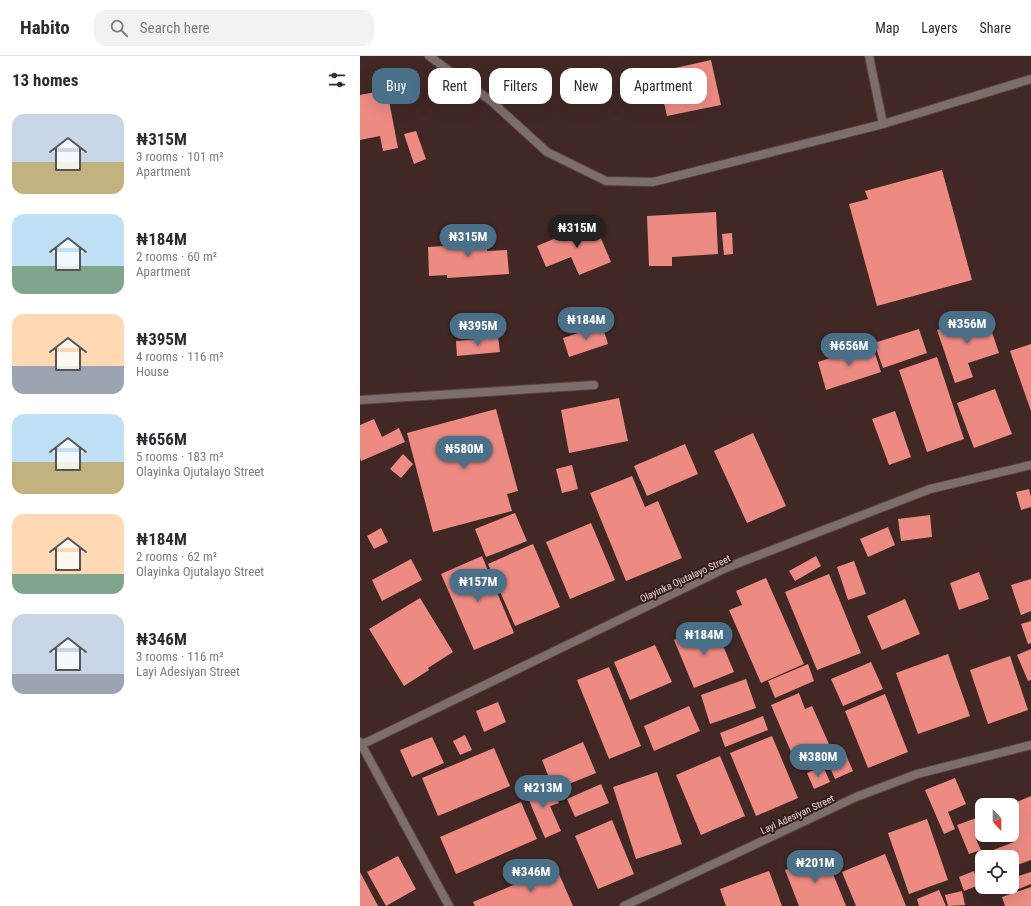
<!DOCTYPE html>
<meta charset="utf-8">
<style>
body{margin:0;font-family:"Roboto Condensed",sans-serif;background:#f2f2f3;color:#2b2b33;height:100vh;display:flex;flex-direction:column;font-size:15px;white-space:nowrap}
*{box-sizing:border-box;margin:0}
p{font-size:13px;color:#7c7c81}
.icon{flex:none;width:22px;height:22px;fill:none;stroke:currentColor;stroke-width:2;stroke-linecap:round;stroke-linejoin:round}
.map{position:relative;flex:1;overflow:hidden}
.sheet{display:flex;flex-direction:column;background:#fff;width:360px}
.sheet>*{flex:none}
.guide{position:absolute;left:12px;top:12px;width:380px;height:36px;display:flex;gap:8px}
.needle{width:26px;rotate:159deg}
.controls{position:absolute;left:615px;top:742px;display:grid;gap:8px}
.controls a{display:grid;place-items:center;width:44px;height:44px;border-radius:8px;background:#fff;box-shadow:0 4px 16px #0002;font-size:20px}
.price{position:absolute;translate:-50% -34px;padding:0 9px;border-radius:14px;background:#496f89;color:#fff;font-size:13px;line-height:26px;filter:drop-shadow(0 1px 2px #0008)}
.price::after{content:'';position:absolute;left:50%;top:24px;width:12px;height:9px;margin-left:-6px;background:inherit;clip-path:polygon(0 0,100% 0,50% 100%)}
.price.active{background:#222;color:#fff}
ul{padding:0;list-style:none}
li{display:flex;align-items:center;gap:12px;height:100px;padding:0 12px}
li span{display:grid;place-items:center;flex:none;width:112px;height:80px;border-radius:12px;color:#555}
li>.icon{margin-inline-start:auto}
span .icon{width:48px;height:48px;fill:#fffc;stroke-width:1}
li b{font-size:17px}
h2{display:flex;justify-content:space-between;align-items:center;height:48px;padding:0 12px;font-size:17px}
.tag{padding:0 14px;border-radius:12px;background:#fff;box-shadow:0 4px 16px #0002;font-size:14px;line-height:36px}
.tag.active{background:#496f89;color:#fff}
header{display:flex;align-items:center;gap:24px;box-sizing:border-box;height:56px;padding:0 20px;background:#fff;border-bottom:1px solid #e1e1e2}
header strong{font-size:19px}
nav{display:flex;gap:22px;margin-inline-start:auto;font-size:14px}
.search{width:280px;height:36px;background:#f2f2f3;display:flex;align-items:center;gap:10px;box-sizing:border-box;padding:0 14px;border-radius:12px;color:#7c7c81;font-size:15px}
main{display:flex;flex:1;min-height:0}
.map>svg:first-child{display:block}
.building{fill:#ed8b83}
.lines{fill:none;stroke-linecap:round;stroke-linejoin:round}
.service-casing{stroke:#5b4441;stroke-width:10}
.minor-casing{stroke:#5b4441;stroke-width:10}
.service{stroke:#7b6e6c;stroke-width:8}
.minor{stroke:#7b6e6c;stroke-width:8}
.labels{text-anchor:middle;stroke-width:4;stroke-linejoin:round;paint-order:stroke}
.street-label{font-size:10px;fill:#e5d4d2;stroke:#361e1c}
</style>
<header>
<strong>Habito</strong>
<div class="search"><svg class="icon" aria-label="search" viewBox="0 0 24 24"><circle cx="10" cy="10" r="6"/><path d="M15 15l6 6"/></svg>Search here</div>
<nav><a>Map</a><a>Layers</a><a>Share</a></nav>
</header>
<main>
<section class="sheet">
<h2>13 homes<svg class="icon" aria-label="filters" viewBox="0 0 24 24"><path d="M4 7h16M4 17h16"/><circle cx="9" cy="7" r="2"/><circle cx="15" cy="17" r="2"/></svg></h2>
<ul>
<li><span style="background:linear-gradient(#c9d6e8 60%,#c2b280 0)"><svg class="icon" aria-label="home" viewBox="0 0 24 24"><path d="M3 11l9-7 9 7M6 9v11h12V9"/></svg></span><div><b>₦315M</b><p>3 rooms · 101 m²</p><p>Apartment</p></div></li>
<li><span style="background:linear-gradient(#bfe0f5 65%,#7fa58c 0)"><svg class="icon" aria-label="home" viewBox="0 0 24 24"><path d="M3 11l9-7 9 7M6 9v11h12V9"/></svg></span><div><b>₦184M</b><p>2 rooms · 60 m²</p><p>Apartment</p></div></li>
<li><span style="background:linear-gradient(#ffd9b3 65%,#9aa5b1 0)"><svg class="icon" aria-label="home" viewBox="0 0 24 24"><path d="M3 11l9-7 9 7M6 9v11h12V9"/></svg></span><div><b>₦395M</b><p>4 rooms · 116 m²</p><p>House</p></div></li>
<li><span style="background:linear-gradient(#bfe0f5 60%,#c2b280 0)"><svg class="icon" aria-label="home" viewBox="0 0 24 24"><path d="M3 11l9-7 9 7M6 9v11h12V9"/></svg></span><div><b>₦656M</b><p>5 rooms · 183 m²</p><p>Olayinka Ojutalayo Street</p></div></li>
<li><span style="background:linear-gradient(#ffd9b3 75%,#7fa58c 0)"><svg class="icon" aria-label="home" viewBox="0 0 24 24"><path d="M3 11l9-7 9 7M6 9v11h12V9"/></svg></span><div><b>₦184M</b><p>2 rooms · 62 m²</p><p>Olayinka Ojutalayo Street</p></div></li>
<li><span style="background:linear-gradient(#c9d6e8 75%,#9aa5b1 0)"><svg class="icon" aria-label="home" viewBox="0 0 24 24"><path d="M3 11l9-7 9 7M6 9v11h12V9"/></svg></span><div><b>₦346M</b><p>3 rooms · 116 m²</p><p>Layi Adesiyan Street</p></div></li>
</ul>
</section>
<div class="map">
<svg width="671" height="850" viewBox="0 0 671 850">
<rect width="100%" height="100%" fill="#412825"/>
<g class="building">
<path d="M351,4L361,49L307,60L297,16Z"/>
<path d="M27,34L38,92L23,95L20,80L0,84V39Z"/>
<path d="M56,75L66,103L54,108L44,78Z"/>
<path d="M582,114L612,224L517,250L489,148L508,143L505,135Z"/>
<path d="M356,156L358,198L312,201V210H289L287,160Z"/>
<path d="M234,166L251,206L219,219L211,201L186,211L177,190Z"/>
<path d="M126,173L127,195L147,194L149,218L87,222V219L69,220L68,191L104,189V175Z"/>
<path d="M372,177L373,198L364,199L362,178Z"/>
<path d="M626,258L639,297L608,307L613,321L595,327L577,274Z"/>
<path d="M242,269L248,288L209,301L203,282Z"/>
<path d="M559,273L567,297L523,312L514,287Z"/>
<path d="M138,281L140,296L97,300L96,285Z"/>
<path d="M512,288L521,316L466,334L458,306Z"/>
<path d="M671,288V355L650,295Z"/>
<path d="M577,301L604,383L567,396L539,314Z"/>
<path d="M635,333L652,378L614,392L597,347Z"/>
<path d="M259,342L268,385L209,397L201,354Z"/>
<path d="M136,353L158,435L147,438L152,455L73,476L47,377Z"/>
<path d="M535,355L551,401L529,409L512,363Z"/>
<path d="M14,363L22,381L39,372L45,386L1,405L0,402V369Z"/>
<path d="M393,377L426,450L387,467L354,395Z"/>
<path d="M325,388L338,418L287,440L274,410Z"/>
<path d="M43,398L53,408L41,422L30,413Z"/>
<path d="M212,409L218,433L202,437L196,413Z"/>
<path d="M272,420L285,451L298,445L322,502L266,525L230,437Z"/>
<path d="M669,433L671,441V451L661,454L656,436Z"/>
<path d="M155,457L167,485L126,501L115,473Z"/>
<path d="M570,459L572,481L541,485L538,463Z"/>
<path d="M231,467L255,524L210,543L186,486Z"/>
<path d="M528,471L535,489L508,501L500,483Z"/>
<path d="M21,472L28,486L14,493L7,480Z"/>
<path d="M173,488L200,551L155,570L128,508Z"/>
<path d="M122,500L154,577L114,594L81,518Z"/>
<path d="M456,500L461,510L435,525L429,515Z"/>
<path d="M51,503L62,524L22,545L12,524Z"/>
<path d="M494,505L506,538L488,544L477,511Z"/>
<path d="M619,516L629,543L599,554L590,527Z"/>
<path d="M469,518L501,597L457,614L425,536Z"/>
<path d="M406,522L444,608L401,627L369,554L382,549L376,535Z"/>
<path d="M671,523V555L661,559L651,529Z"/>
<path d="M60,542L93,596L68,612L69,614L44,630L9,573Z"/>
<path d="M545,543L560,578L522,594L507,560Z"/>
<path d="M671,565V587L668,588L661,568Z"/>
<path d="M354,568L374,616L334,632L314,584Z"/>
<path d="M295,589L312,626L270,644L254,606Z"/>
<path d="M671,593V624L668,625L657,599Z"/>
<path d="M588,598L610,660L558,678L536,617Z"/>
<path d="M650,600L668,654L628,668L610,614Z"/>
<path d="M511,606L523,633L483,650L471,623Z"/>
<path d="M448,608L454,625L415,642L408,625Z"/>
<path d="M249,611L281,690L249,703L217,624Z"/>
<path d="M386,623L396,652L350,668L341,639Z"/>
<path d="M439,637L445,653L452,650L469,688L434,703L411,649Z"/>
<path d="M525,638L548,696L508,712L485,655Z"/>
<path d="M138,646L146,666L124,676L116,655Z"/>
<path d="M329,650L340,675L294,695L284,670Z"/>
<path d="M403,660L408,674L365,691L360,677Z"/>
<path d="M105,679L112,694L100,699L93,685Z"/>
<path d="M412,680L438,742L396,760L370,697Z"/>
<path d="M72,681L84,707L52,721L40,694Z"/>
<path d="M223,686L236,717L194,734L182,704Z"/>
<path d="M134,692L150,730L78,760L62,722Z"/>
<path d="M484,694L493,715L475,723L466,702Z"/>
<path d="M360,700L385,760L341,779L316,719Z"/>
<path d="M463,710L470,726L454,733L447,717Z"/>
<path d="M297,716L322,788L276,803L253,731Z"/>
<path d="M595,722L606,748L588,756L595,773L584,778L565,734Z"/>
<path d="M180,726L186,739L194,736L199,747L190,750L201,775L185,782L164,733Z"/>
<path d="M241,728L249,747L215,761L207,743Z"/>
<path d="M671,740V804L652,811V801H622V819L615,801L654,786L651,779L652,748Z"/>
<path d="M161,746L177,783L96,818L80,781Z"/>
<path d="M622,760V779H627L616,783L621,794L609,798L597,769Z"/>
<path d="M567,763L588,824L549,838L528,777Z"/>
<path d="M252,764L274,818L238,833L215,780Z"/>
<path d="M465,798L486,850H439L425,814Z"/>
<path d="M525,798L546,850H496L482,816Z"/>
<path d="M38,800L56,833L26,850L7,816Z"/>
<path d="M196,811L213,850H115L113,846Z"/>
<path d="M409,815L422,850H366L360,833Z"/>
<path d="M614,815L619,829L604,835L599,821Z"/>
<path d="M0,816L18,850H0Z"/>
<path d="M671,816V828L656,834L652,822Z"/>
<path d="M671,831V850H645L642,841Z"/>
<path d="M579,834L586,850H559L557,843Z"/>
<path d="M602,835L605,849L588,850L585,839Z"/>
</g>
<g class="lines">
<g class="service-casing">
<g id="service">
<path d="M523,68L671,23"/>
<path d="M0,344L234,329"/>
</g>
</g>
<g class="minor-casing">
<g id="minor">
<path d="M69,0L131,45L187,96L246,125L293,126L523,68L509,0"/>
<path d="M0,686L89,850"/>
<path d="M1,689L368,511L570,433L671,409"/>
<path d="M264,850L496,741L557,718L671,689"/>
</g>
</g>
<use href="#service" class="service"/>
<use href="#minor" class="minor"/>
</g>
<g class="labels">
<g class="street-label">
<text transform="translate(325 522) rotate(-25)" y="4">Olayinka Ojutalayo Street</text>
<text transform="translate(437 758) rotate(-25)" y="4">Layi Adesiyan Street</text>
</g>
</g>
</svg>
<div class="controls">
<a><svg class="needle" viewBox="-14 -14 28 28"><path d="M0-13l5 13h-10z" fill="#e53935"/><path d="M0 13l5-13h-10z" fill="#7c7c81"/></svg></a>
<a><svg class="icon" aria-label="locate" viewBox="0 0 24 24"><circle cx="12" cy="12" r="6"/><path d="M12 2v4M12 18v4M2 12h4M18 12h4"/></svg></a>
</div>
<b class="price active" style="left:217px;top:193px">₦315M</b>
<b class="price" style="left:108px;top:202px">₦315M</b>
<b class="price" style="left:226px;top:285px">₦184M</b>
<b class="price" style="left:607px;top:289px">₦356M</b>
<b class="price" style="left:118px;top:291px">₦395M</b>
<b class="price" style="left:489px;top:311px">₦656M</b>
<b class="price" style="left:104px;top:414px">₦580M</b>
<b class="price" style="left:118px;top:547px">₦157M</b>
<b class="price" style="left:344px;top:600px">₦184M</b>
<b class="price" style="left:458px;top:722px">₦380M</b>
<b class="price" style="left:183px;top:753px">₦213M</b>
<b class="price" style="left:455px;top:828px">₦201M</b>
<b class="price" style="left:171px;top:837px">₦346M</b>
<div class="guide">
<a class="tag active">Buy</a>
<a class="tag">Rent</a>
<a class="tag">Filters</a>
<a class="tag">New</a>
<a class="tag">Apartment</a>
</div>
</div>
</main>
